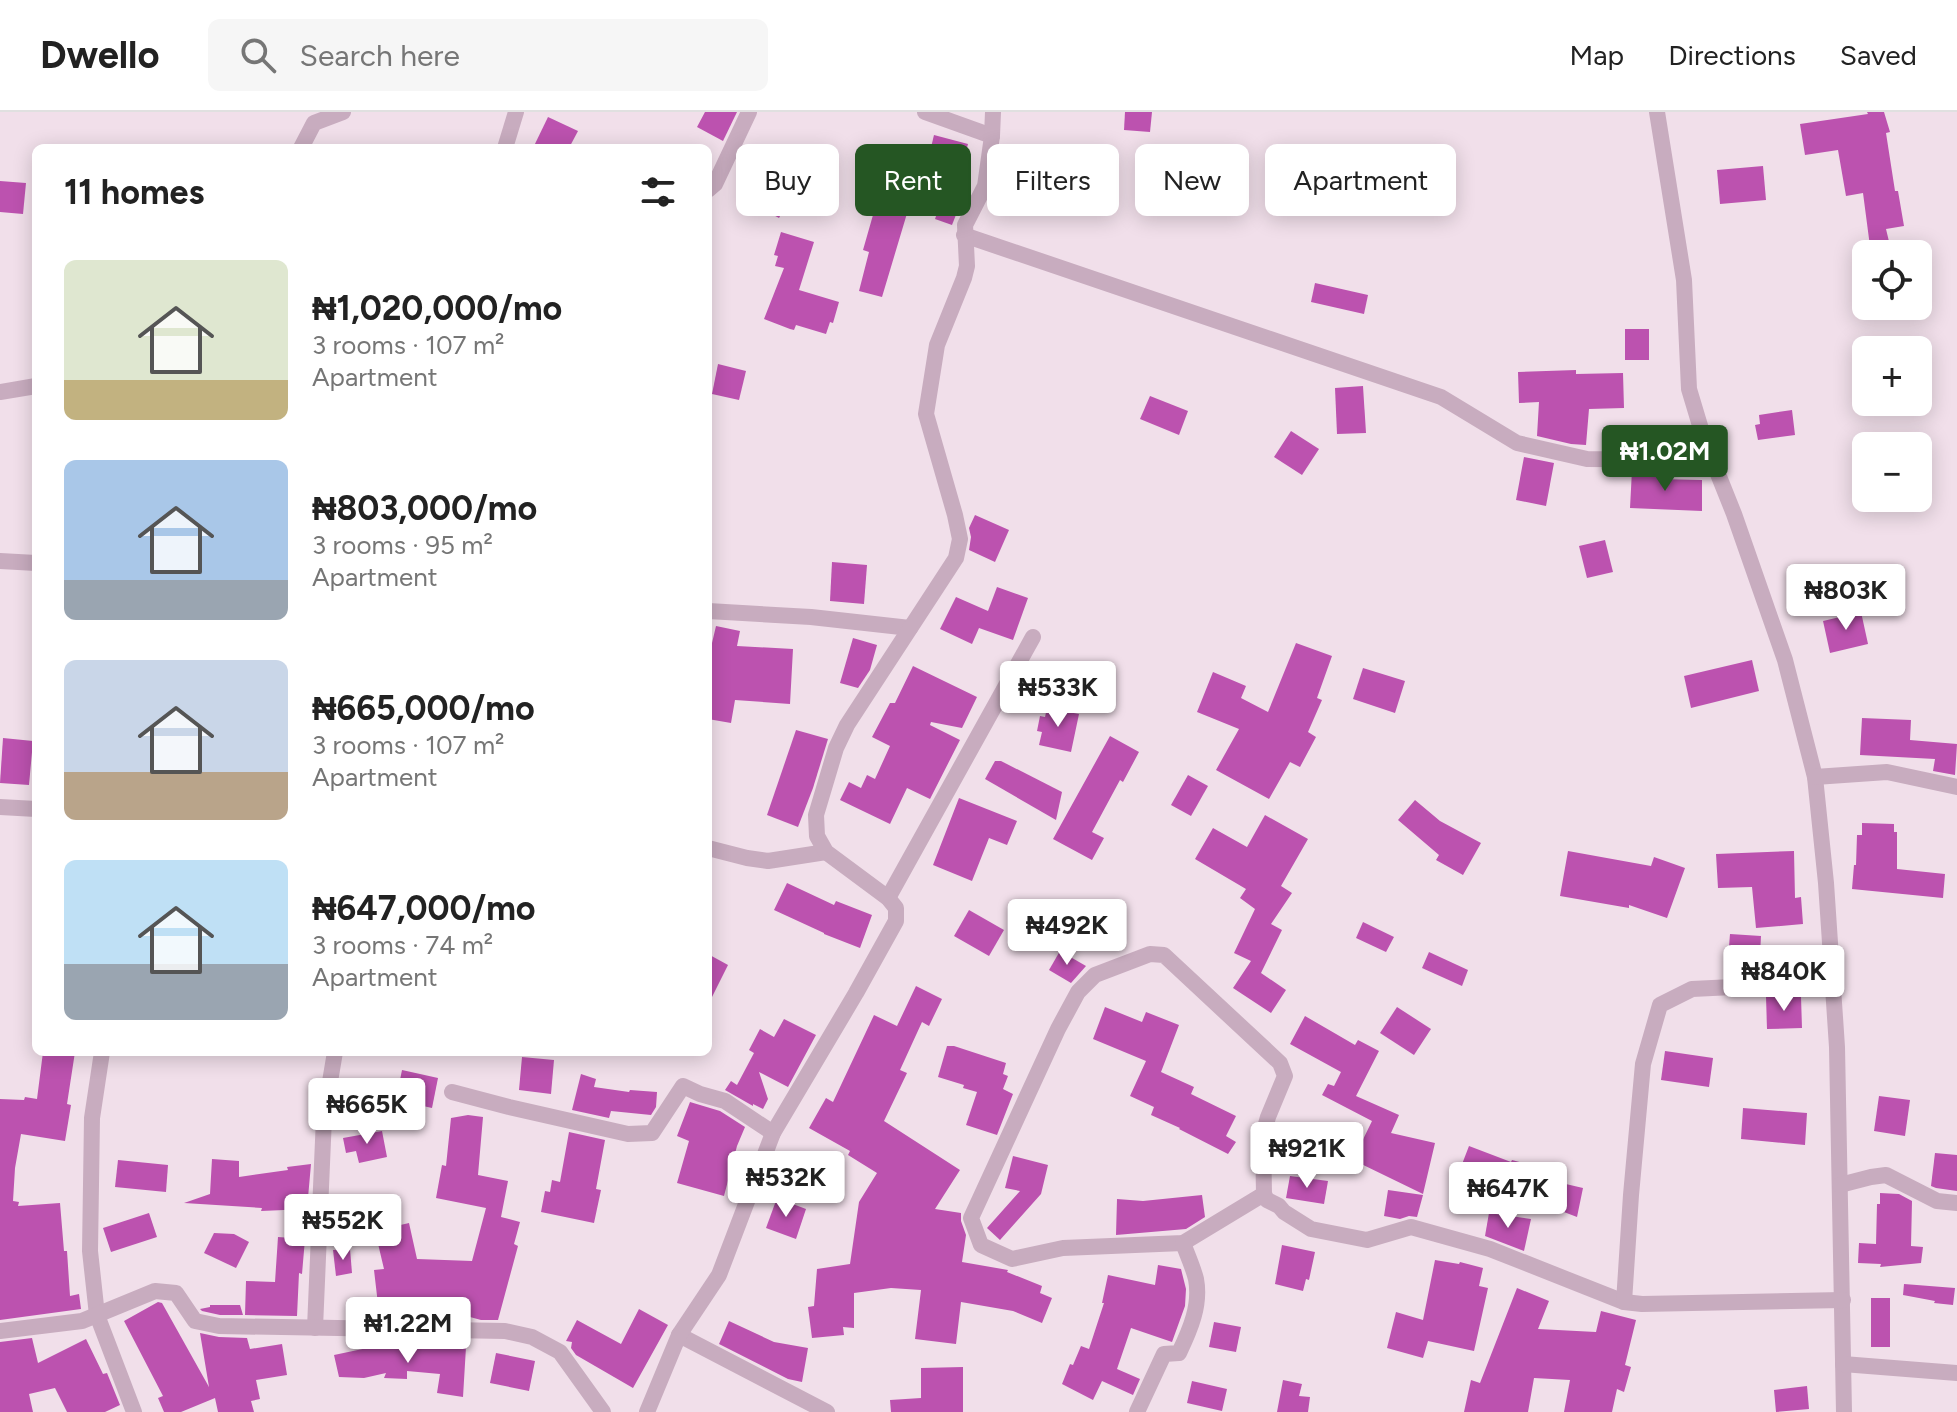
<!DOCTYPE html>
<meta charset="utf-8">
<style>
body{margin:0;font-family:Figtree,sans-serif;background:#f6f6f6;color:#222;height:100vh;display:flex;flex-direction:column;font-size:30px;white-space:nowrap}
*{box-sizing:border-box;margin:0}
p{font-size:26px;color:#767676}
.icon{flex:none;width:44px;height:44px;fill:none;stroke:currentColor;stroke-width:2;stroke-linecap:round;stroke-linejoin:round}
.map{position:relative;flex:1;overflow:hidden}
.details{position:absolute;left:32px;top:32px;width:680px;height:912px;display:flex;flex-direction:column;background:#fff;border-radius:12px;box-shadow:0 4px 20px #0003}
.details>*{flex:none}
.guide{position:absolute;left:736px;top:32px;width:760px;height:72px;display:flex;gap:16px}
.controls{position:absolute;left:1852px;top:128px;display:grid;gap:16px}
.controls a{display:grid;place-items:center;width:80px;height:80px;border-radius:12px;background:#fff;box-shadow:0 4px 20px #0003;font-size:40px}
.price{position:absolute;translate:-50% -68px;padding:0 18px;border-radius:8px;background:#fff;color:#222;font-size:26px;line-height:52px;filter:drop-shadow(0 2px 4px #0008)}
.price::after{content:'';position:absolute;left:50%;top:48px;width:24px;height:18px;margin-left:-12px;background:inherit;clip-path:polygon(0 0,100% 0,50% 100%)}
.price.on{background:#255623;color:#fff}
ul{padding:0;list-style:none}
li{display:flex;align-items:center;gap:24px;height:200px;padding:0 32px}
li span{display:grid;place-items:center;flex:none;width:224px;height:160px;border-radius:12px;color:#555}
li>.icon{margin-inline-start:auto}
span .icon{width:96px;height:96px;fill:#fffc;stroke-width:1}
li b{font-size:34px}
h2{display:flex;justify-content:space-between;align-items:center;height:96px;padding:0 32px;font-size:34px}
.pill{padding:0 28px;border-radius:12px;background:#fff;box-shadow:0 4px 20px #0003;font-size:28px;line-height:72px}
.pill.on{background:#255623;color:#fff}
header{display:flex;align-items:center;gap:48px;box-sizing:border-box;height:112px;padding:0 40px;background:#fff;border-bottom:2px solid #e0e0e0}
header strong{font-size:38px}
nav{display:flex;gap:44px;margin-inline-start:auto;font-size:28px}
.search{width:560px;height:72px;background:#f6f6f6;display:flex;align-items:center;gap:20px;box-sizing:border-box;padding:0 28px;border-radius:12px;color:#767676;font-size:30px}
.map>svg:first-child{display:block}
.building{fill:#bc52af}
.lines{fill:none;stroke-linecap:round;stroke-linejoin:round}
.minor{stroke:#c8acbf;stroke-width:16}
</style>
<header>
<strong>Dwello</strong>
<div class="search"><svg class="icon" aria-label="search" viewBox="0 0 24 24"><circle cx="10" cy="10" r="6"/><path d="M15 15l6 6"/></svg>Search here</div>
<nav><a>Map</a><a>Directions</a><a>Saved</a></nav>
</header>
<div class="map">
<svg width="1957" height="1300" viewBox="0 0 1957 1300">
<rect width="100%" height="100%" fill="#f1dfea"/>
<g class="building">
<path d="M705,0H737L723,29L697,15Z"/>
<path d="M1125,0H1152L1150,20L1124,18Z"/>
<path d="M1867,0H1884L1890,20L1886,21L1895,79H1898L1904,114L1886,117L1892,142H1871L1863,81L1846,84L1838,38L1805,43L1800,12L1868,2Z"/>
<path d="M548,5L578,19L569,36H533Z"/>
<path d="M934,23L968,32L959,65L926,56Z"/>
<path d="M1763,54L1766,88L1720,92L1717,58Z"/>
<path d="M883,58L917,68L882,185L859,179L869,140L863,138L875,96L872,95Z"/>
<path d="M770,60L796,74L779,106L753,92Z"/>
<path d="M0,69L26,71L23,102L0,100Z"/>
<path d="M948,70L966,77L952,113L935,107Z"/>
<path d="M781,120L814,130L799,178L839,190L833,211L830,210L826,222L796,213L794,218L790,217L764,207L784,156L775,154L778,144L774,143Z"/>
<path d="M1315,171L1368,183L1364,202L1311,190Z"/>
<rect x="1625" y="217" width="24" height="31"/>
<path d="M718,252L746,259L739,288L712,282Z"/>
<path d="M1576,258V262L1623,261L1624,296L1589,297L1586,333L1571,332L1537,324L1539,290L1519,291L1518,260Z"/>
<path d="M1363,274L1366,321L1337,322L1335,276Z"/>
<path d="M1150,284L1188,299L1179,323L1140,307Z"/>
<path d="M1792,298L1795,323L1758,328L1755,313L1760,312L1759,303Z"/>
<path d="M1291,319L1319,337L1302,363L1274,345Z"/>
<path d="M1524,345L1554,351L1546,394L1516,388Z"/>
<path d="M1632,358L1660,359L1659,367L1702,368V399L1630,396Z"/>
<path d="M975,403L1009,418L995,450L969,438L971,425L969,416Z"/>
<path d="M1605,428L1613,460L1587,466L1579,434Z"/>
<path d="M832,450L867,453L864,492L830,489Z"/>
<path d="M997,475L1028,486L1013,528L979,516L972,532L940,517L956,485L988,499Z"/>
<path d="M1861,500L1868,532L1830,541L1823,509Z"/>
<path d="M716,514L740,519L737,534L793,537L790,592L735,588L731,611L708,607V548Z"/>
<path d="M853,526L877,533L870,558L858,576L840,571Z"/>
<path d="M1296,531L1332,544L1317,586L1322,588L1308,620L1316,625L1300,655L1290,650L1269,687L1216,658L1239,617L1197,600L1213,560L1246,574L1241,586L1268,600Z"/>
<path d="M1752,548L1759,579L1691,596L1684,564Z"/>
<path d="M913,554L977,585L962,616L931,610L930,613L960,628L930,687L907,676L890,712L840,688L849,670L861,676L867,663L875,667L890,634L872,625L890,591H895Z"/>
<path d="M1363,556L1405,569L1395,601L1353,587Z"/>
<path d="M1047,596L1079,602L1071,640L1039,633L1042,620L1037,619L1040,604L1045,605Z"/>
<path d="M1862,606L1911,608L1910,628L1957,632L1955,663L1933,659L1935,647L1860,643Z"/>
<path d="M796,618L828,627L813,676L798,715L767,703Z"/>
<path d="M1110,624L1139,640L1123,670L1120,668L1092,720L1104,726L1092,748L1053,727Z"/>
<path d="M3,626L33,629L29,673L0,671Z"/>
<path d="M995,649H1001L1062,680L1056,708L985,667Z"/>
<path d="M1188,663L1208,674L1191,704L1171,693Z"/>
<path d="M959,686L1017,709L1007,733L989,726L972,769L933,753Z"/>
<path d="M1415,688L1440,709L1481,731L1463,763L1436,748L1439,743L1398,708Z"/>
<path d="M1265,703L1308,727L1281,774L1292,781L1271,812L1282,818L1261,861L1286,878L1271,901L1233,876L1251,849L1234,841L1255,797L1240,786L1246,777L1195,747L1213,716L1247,735Z"/>
<path d="M1862,711L1894,712V720H1897V757L1945,762L1943,786L1852,777L1854,753H1856L1857,723H1862Z"/>
<path d="M1568,739L1651,754L1654,745L1685,756L1667,806L1629,793V796L1560,784Z"/>
<path d="M1794,739L1795,786L1801,785L1803,812L1756,816L1752,775L1718,776L1716,742Z"/>
<path d="M787,771L834,793L836,789L872,803L860,836L824,822V821L774,798Z"/>
<path d="M969,798L1004,818L989,844L954,824Z"/>
<path d="M1363,810L1394,825L1386,840L1356,826Z"/>
<path d="M1730,822L1761,824L1759,862L1727,860Z"/>
<path d="M1060,839L1086,854L1071,871L1049,858Z"/>
<path d="M1429,840L1468,858L1462,874L1422,856Z"/>
<path d="M708,842L728,853L708,893Z"/>
<path d="M916,874L942,887L929,914L922,910L900,958L907,961L884,1009L960,1058L935,1097L961,1101V1109L966,1123L962,1150L1008,1158L1007,1160L1042,1174L1040,1181L1052,1186L1042,1211L1013,1199L961,1190L956,1232L915,1227L921,1178L891,1176L854,1181V1216L843,1215L844,1223L812,1226L808,1195L814,1194L817,1157L850,1152L859,1090L877,1061L848,1043L850,1039L809,1016L826,986L833,990L874,903L897,914Z"/>
<path d="M1766,885H1801L1802,916L1767,917Z"/>
<path d="M1105,895L1142,910L1146,900L1179,913L1161,960L1194,975L1191,982L1236,1004L1226,1024L1236,1030L1228,1042L1179,1017L1180,1016L1151,1003L1154,995L1130,984L1146,949L1093,927Z"/>
<path d="M1397,895L1431,917L1414,943L1380,921Z"/>
<path d="M1305,904L1355,933L1358,928L1379,939L1356,984L1399,1003L1391,1021L1435,1031L1423,1082L1353,1048L1372,1009L1322,983L1328,972L1334,974L1341,960L1290,932Z"/>
<path d="M784,907L816,923L788,975L759,960L768,987L763,997L753,992V994L725,978L731,969L737,973L754,941L749,938L760,917L774,925Z"/>
<path d="M947,934H954L1006,951L1003,962L1008,964L1003,977L1013,982L997,1023L966,1013L977,980L963,976L964,973L938,965Z"/>
<path d="M1665,939L1713,946L1709,975L1661,968Z"/>
<path d="M43,940H75L67,992L71,993L65,1029L21,1022L15,1056L13,1089L19,1090L18,1094L60,1091L64,1139H67L70,1184L79,1182L81,1197L0,1208V987L24,988L25,985L37,987Z"/>
<path d="M522,945L554,948L551,982L519,978Z"/>
<path d="M402,958L438,966L432,996L396,988Z"/>
<path d="M581,962L596,967L594,975L629,980L630,978L657,980L656,995L651,1003L611,999L609,1006L572,998Z"/>
<path d="M1879,984L1910,988L1905,1024L1874,1019Z"/>
<path d="M690,990L720,999L745,1015L737,1034L724,1084L677,1071L689,1029L677,1024Z"/>
<path d="M1743,996L1807,1001L1805,1033L1741,1027Z"/>
<path d="M468,1003L483,1005L478,1063L508,1069L501,1105L520,1110L514,1132L518,1134L498,1208H481L459,1202L461,1197L414,1196L415,1197L379,1201L374,1158L384,1157L375,1119L409,1111L417,1147L472,1149L486,1096L436,1086L442,1053L446,1054L451,1006Z"/>
<path d="M382,1019L387,1045L359,1051L356,1039L346,1041L343,1026Z"/>
<path d="M569,1020L605,1028L596,1077L601,1078L594,1111L541,1100L545,1079L550,1080L552,1068L560,1070Z"/>
<path d="M1469,1034L1511,1050L1512,1048L1542,1056L1540,1066L1583,1076L1577,1105L1459,1060Z"/>
<path d="M1935,1041L1957,1043V1079L1936,1076L1931,1074Z"/>
<path d="M1013,1044L1048,1053L1041,1082L1000,1128L987,1116L1020,1079L1005,1076Z"/>
<path d="M212,1047L239,1049V1065L288,1058L287,1055L311,1052L307,1097L261,1099L262,1096L184,1091L210,1082Z"/>
<path d="M118,1048L168,1053L166,1080L115,1075Z"/>
<path d="M1290,1064L1328,1069L1324,1092L1286,1086Z"/>
<path d="M1388,1078L1423,1083L1417,1105L1409,1104L1400,1107L1384,1104Z"/>
<path d="M1880,1081L1899,1082L1912,1089L1911,1134L1923,1135L1921,1151L1880,1155L1881,1152L1858,1151L1859,1131L1876,1132L1877,1092H1880Z"/>
<path d="M1202,1083L1205,1105L1186,1117L1116,1123L1117,1087L1143,1089Z"/>
<path d="M777,1086L806,1097L796,1127L766,1116Z"/>
<path d="M149,1101L157,1125L111,1140L103,1116Z"/>
<path d="M1489,1101L1531,1107L1524,1139L1485,1124Z"/>
<path d="M214,1121L234,1122L249,1130L236,1156L204,1141Z"/>
<path d="M278,1125L305,1127L302,1162L299,1161L297,1204L245,1203L246,1169L275,1170Z"/>
<path d="M1282,1133L1315,1140L1309,1168L1306,1167L1303,1179L1275,1172Z"/>
<path d="M350,1137L352,1161L336,1164L333,1138Z"/>
<path d="M1435,1148L1459,1152L1460,1150L1483,1156L1479,1174L1488,1176L1474,1239L1428,1229L1423,1246L1387,1236L1396,1200L1423,1208Z"/>
<path d="M1158,1153L1181,1157L1186,1177L1185,1194L1172,1230L1131,1216L1117,1257L1140,1267L1133,1283L1102,1269L1093,1288L1062,1272L1070,1252L1073,1253L1081,1234L1089,1237L1104,1191H1102L1108,1163L1155,1173Z"/>
<path d="M1904,1172L1955,1176L1953,1193L1934,1191L1935,1189L1903,1183Z"/>
<path d="M1517,1176L1549,1189L1538,1217L1596,1220L1601,1199L1636,1208L1625,1253L1631,1255L1624,1280L1617,1277L1612,1300H1564L1570,1268L1534,1266L1528,1300H1464L1471,1268L1480,1271Z"/>
<rect x="1871" y="1186" width="19" height="49"/>
<path d="M158,1190L162,1191L209,1275L200,1221L219,1225L247,1226L250,1237L282,1232L287,1263L256,1268L260,1287L251,1289L254,1300H218L215,1286L181,1300H164L158,1286L163,1284L124,1209Z"/>
<path d="M210,1193H240L243,1203H220L202,1199L200,1197L210,1195Z"/>
<path d="M639,1197L668,1213L633,1276L576,1243L571,1236L572,1230L566,1229L577,1208L621,1232Z"/>
<path d="M729,1209L774,1230L808,1236L802,1270L788,1267L719,1232Z"/>
<path d="M1214,1210L1241,1215L1236,1240L1209,1235Z"/>
<path d="M32,1226L38,1251L86,1227L103,1262L107,1261L120,1293L105,1300H67L55,1276L29,1282L33,1300H0V1230Z"/>
<path d="M435,1232L466,1235L463,1285L437,1281L440,1262L407,1259V1267L384,1266L386,1261L364,1266L339,1265L334,1243L372,1235L435,1236Z"/>
<path d="M496,1241L535,1249L529,1279L490,1271Z"/>
<path d="M963,1255V1300H891L890,1288L921,1286V1256Z"/>
<path d="M1283,1268L1302,1272L1299,1284L1310,1285L1308,1300H1277Z"/>
<path d="M1192,1269L1227,1277L1222,1299L1187,1291Z"/>
<path d="M1807,1274L1809,1297L1776,1300L1774,1278Z"/>
</g>
<g class="lines">
<g class="minor">
<path d="M925,0L992,24"/>
<path d="M1657,0L1684,168L1689,277L1704,327L1734,402L1785,548L1815,665L1826,771L1837,935L1844,1300"/>
<path d="M301,36L314,11L343,0"/>
<path d="M505,36L516,0"/>
<path d="M708,78L715,72L749,0"/>
<path d="M964,123L1441,285L1517,331L1587,347L1712,348"/>
<path d="M0,280L36,274"/>
<path d="M0,449L36,451"/>
<path d="M708,499L811,505L910,516"/>
<path d="M1815,665L1887,660L1957,675"/>
<path d="M0,695L36,697"/>
<path d="M708,736L747,746L768,749L826,740"/>
<path d="M888,786L1033,525"/>
<path d="M102,940L92,1006L90,1139L97,1203L134,1300"/>
<path d="M452,980L509,995L628,1022L652,1021L683,974L700,982L725,989L773,1021"/>
<path d="M1840,1073L1871,1065L1886,1063L1937,1089L1957,1091"/>
<path d="M1264,1082L1263,1023L1268,1005L1285,964L1280,951L1164,843L1150,842L1095,863L1078,880L1058,917L971,1106L981,1133L1012,1147L1063,1136L1183,1131L1264,1082L1267,1088L1279,1094L1284,1100L1311,1117L1367,1128L1411,1115L1490,1137L1624,1190L1642,1192L1843,1188"/>
<path d="M1624,1190L1631,1083L1643,952L1660,893L1692,877L1753,874H1833"/>
<path d="M315,1216L324,1005L335,940"/>
<path d="M0,1219L82,1209L155,1179L176,1181L195,1209L219,1214L505,1219L532,1225L560,1240L603,1300"/>
<path d="M679,1223L827,1300"/>
<path d="M1843,1252L1957,1261"/>
<path d="M647,1300L679,1223L719,1163L773,1021L856,881L896,809V796L888,786L826,740L817,724L816,703L836,636L847,613L956,446L960,427L955,403L926,302L937,233L964,166L967,154L965,113L985,74L992,24L993,0"/>
<path d="M1137,1300L1164,1242L1179,1241C1190,1218 1201,1193 1196,1167C1193,1155 1187,1142 1183,1131"/>
</g>
</g>
</svg>
<div class="controls">
<a><svg class="icon" aria-label="locate" viewBox="0 0 24 24"><circle cx="12" cy="12" r="6"/><path d="M12 2v4M12 18v4M2 12h4M18 12h4"/></svg></a>
<a>+</a>
<a>−</a>
</div>
<b class="price on" style="left:1665px;top:381px">₦1.02M</b>
<b class="price" style="left:1846px;top:520px">₦803K</b>
<b class="price" style="left:1058px;top:617px">₦533K</b>
<b class="price" style="left:1067px;top:855px">₦492K</b>
<b class="price" style="left:1784px;top:901px">₦840K</b>
<b class="price" style="left:367px;top:1034px">₦665K</b>
<b class="price" style="left:1307px;top:1078px">₦921K</b>
<b class="price" style="left:786px;top:1107px">₦532K</b>
<b class="price" style="left:1508px;top:1118px">₦647K</b>
<b class="price" style="left:343px;top:1150px">₦552K</b>
<b class="price" style="left:408px;top:1253px">₦1.22M</b>
<div class="guide">
<a class="pill">Buy</a>
<a class="pill on">Rent</a>
<a class="pill">Filters</a>
<a class="pill">New</a>
<a class="pill">Apartment</a>
</div>
<section class="details">
<h2>11 homes<svg class="icon" aria-label="filters" viewBox="0 0 24 24"><path d="M4 7h16M4 17h16"/><circle cx="9" cy="7" r="2"/><circle cx="15" cy="17" r="2"/></svg></h2>
<ul>
<li><span style="background:linear-gradient(#dfe7d0 75%,#c2b280 0)"><svg class="icon" aria-label="home" viewBox="0 0 24 24"><path d="M3 11l9-7 9 7M6 9v11h12V9"/></svg></span><div><b>₦1,020,000/mo</b><p>3 rooms · 107 m²</p><p>Apartment</p></div></li>
<li><span style="background:linear-gradient(#a9c7e8 75%,#9aa5b1 0)"><svg class="icon" aria-label="home" viewBox="0 0 24 24"><path d="M3 11l9-7 9 7M6 9v11h12V9"/></svg></span><div><b>₦803,000/mo</b><p>3 rooms · 95 m²</p><p>Apartment</p></div></li>
<li><span style="background:linear-gradient(#c9d6e8 70%,#b9a48a 0)"><svg class="icon" aria-label="home" viewBox="0 0 24 24"><path d="M3 11l9-7 9 7M6 9v11h12V9"/></svg></span><div><b>₦665,000/mo</b><p>3 rooms · 107 m²</p><p>Apartment</p></div></li>
<li><span style="background:linear-gradient(#bfe0f5 65%,#9aa5b1 0)"><svg class="icon" aria-label="home" viewBox="0 0 24 24"><path d="M3 11l9-7 9 7M6 9v11h12V9"/></svg></span><div><b>₦647,000/mo</b><p>3 rooms · 74 m²</p><p>Apartment</p></div></li>
</ul>
</section>
</div>
